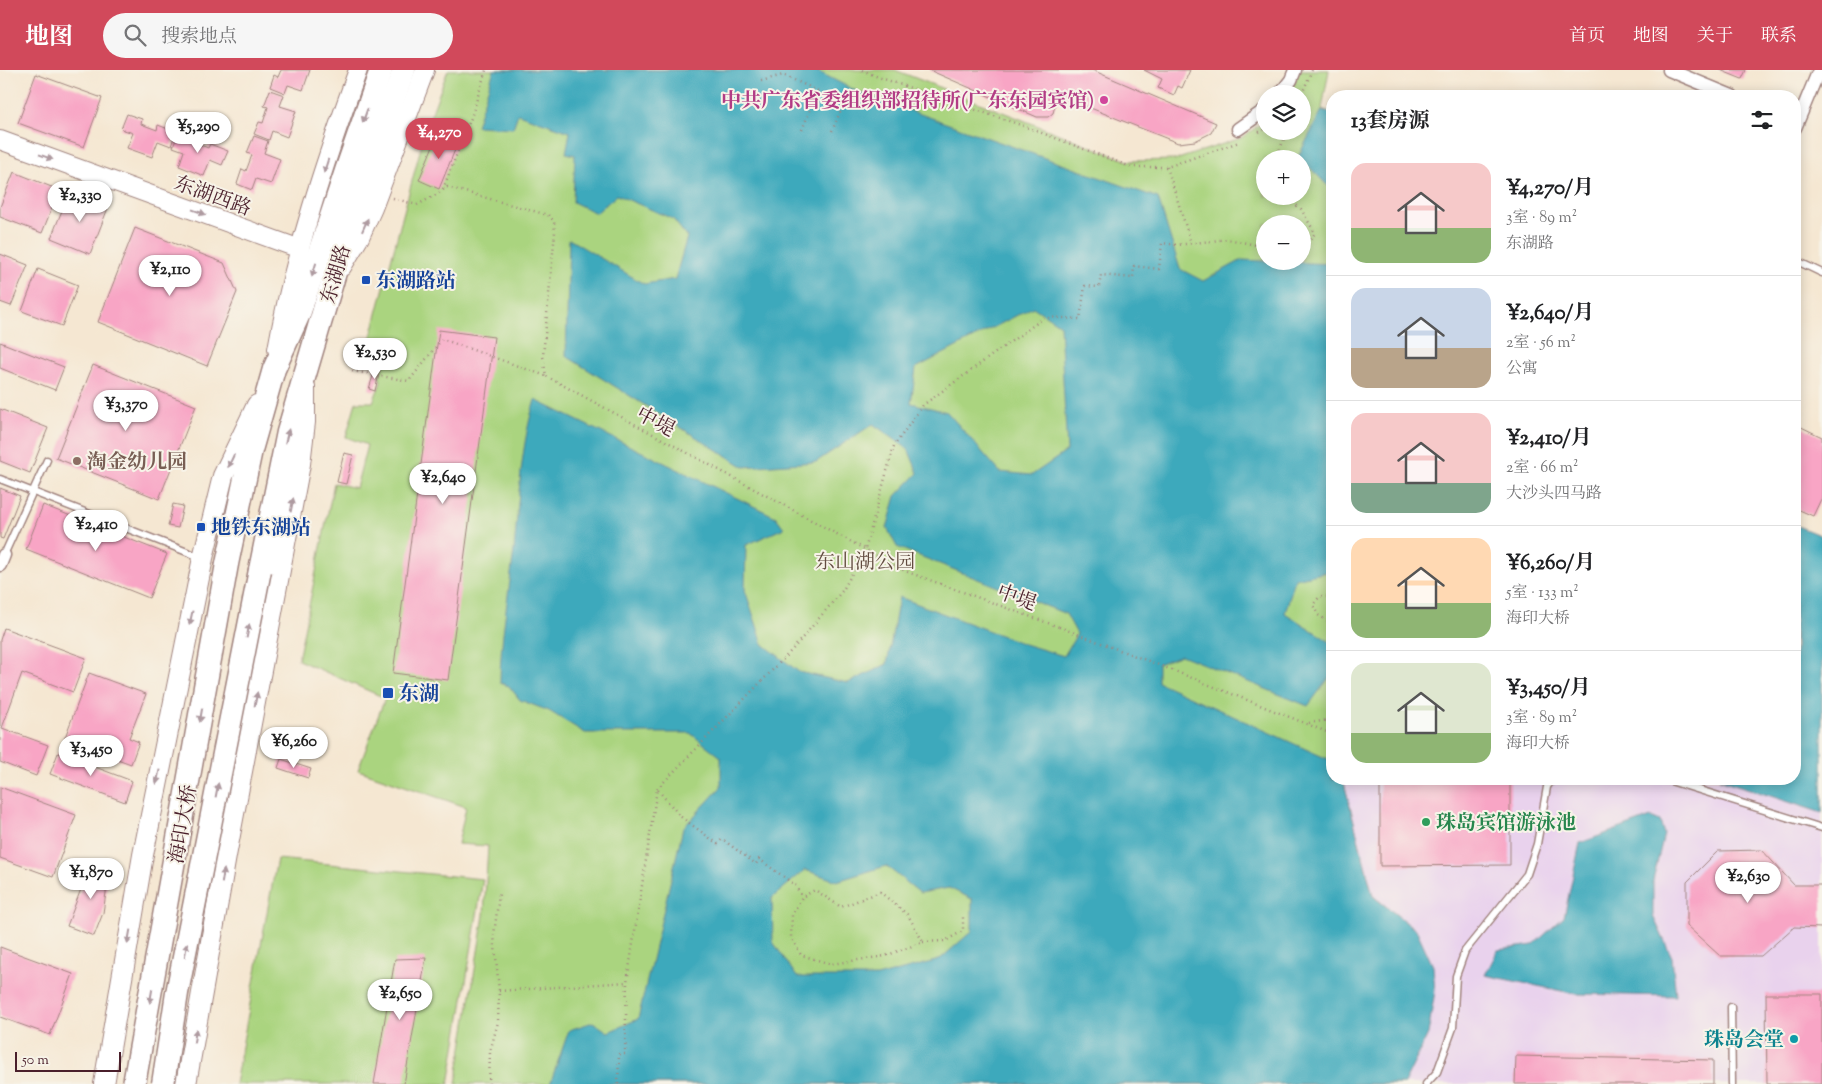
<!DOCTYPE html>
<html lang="zh">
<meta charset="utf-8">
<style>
body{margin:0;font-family:"Sorts Mill Goudy","Noto Serif SC",serif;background:#f6f6f6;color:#202124;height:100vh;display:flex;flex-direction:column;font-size:19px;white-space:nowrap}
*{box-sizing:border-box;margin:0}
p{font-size:16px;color:#757577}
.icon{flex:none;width:28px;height:28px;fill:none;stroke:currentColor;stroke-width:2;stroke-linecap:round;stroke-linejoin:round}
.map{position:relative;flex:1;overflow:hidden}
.drawer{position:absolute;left:1326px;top:20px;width:475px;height:695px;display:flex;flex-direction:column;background:#fff;border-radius:20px;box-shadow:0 2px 12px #0003}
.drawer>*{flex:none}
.fabs{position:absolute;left:1256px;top:15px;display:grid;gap:10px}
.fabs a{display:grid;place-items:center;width:55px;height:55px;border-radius:50%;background:#fff;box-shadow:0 2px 12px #0003;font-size:25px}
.scale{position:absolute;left:15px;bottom:12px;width:106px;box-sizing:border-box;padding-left:5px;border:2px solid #4a1f2b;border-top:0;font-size:14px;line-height:18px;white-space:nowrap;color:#4a1f2b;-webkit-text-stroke:4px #f7f3e8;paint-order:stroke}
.price{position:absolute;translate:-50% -42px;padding:0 11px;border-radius:18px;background:#fff;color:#222;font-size:16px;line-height:32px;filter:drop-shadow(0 1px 2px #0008)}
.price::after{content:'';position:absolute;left:50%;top:30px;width:15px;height:11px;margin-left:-8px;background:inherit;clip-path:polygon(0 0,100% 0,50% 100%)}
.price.on{background:#d1495b;color:#fff}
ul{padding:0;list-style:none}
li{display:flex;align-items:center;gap:15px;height:125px;padding:0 25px}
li+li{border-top:1px solid #e0e0e0}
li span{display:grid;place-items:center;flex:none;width:140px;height:100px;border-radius:15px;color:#555}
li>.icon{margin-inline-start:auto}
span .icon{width:60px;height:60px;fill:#fffc;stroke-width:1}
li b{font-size:21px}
h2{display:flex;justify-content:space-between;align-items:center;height:60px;padding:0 25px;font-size:21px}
header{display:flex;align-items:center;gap:30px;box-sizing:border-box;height:70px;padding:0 25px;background:#d1495b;color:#fff}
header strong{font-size:24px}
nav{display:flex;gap:28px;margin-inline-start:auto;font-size:18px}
.search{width:350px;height:45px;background:#f6f6f6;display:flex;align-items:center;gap:12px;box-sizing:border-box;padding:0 18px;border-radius:28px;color:#757577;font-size:19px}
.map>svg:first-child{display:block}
.built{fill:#e9d2ed}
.green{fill:#aad47f;stroke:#7a7a55;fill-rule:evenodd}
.water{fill:#3ca9bc;stroke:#436474;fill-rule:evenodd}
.building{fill:#f8a5c5}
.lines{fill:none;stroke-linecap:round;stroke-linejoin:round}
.lane-casing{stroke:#a0837e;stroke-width:9}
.street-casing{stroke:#a0837e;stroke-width:15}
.secondary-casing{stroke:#a0837e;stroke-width:20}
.primary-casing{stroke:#a0837e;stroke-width:22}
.highway-casing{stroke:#a0837e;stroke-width:25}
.path{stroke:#a0837e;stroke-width:2.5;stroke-dasharray:1 4;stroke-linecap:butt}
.lane{stroke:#fff;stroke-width:6}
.street{stroke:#fff;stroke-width:12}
.secondary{stroke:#fff;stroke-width:18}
.primary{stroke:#fff;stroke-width:20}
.highway{stroke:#fff;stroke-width:22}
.highway-bridge-casing{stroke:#a0837e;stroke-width:25;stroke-linecap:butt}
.path-bridge{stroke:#a0837e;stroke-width:2.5;stroke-dasharray:1 4;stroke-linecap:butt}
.highway-bridge{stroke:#fff;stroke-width:22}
.oneway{fill:#ae9aa0}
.hotel-dot{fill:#d1479c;stroke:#f7f3e8;stroke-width:2}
.transit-dot{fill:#1a4fb4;stroke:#f7f3e8;stroke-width:2}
.education-dot{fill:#8d6e63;stroke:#f7f3e8;stroke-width:2}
.leisure-dot{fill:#2e9e5b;stroke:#f7f3e8;stroke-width:2}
.culture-dot{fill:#0f9aa8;stroke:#f7f3e8;stroke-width:2}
.labels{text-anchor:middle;stroke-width:4;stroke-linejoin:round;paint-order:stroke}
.hotel-label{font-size:20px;font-weight:bold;fill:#b23c85;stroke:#f7f3e8;text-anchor:end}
.street-label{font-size:20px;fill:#4a1f2b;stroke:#f7f3e8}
.transit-label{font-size:20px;font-weight:bold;fill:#164399;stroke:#f7f3e8;text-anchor:start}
.education-label{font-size:20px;font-weight:bold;fill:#785e54;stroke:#f7f3e8;text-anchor:start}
.park-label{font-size:20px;fill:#624c40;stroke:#f7f3e8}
.leisure-label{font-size:20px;font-weight:bold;fill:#27864d;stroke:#f7f3e8;text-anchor:start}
.culture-label{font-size:20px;font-weight:bold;fill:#0d838f;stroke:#f7f3e8;text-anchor:end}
</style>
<header>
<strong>地图</strong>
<div class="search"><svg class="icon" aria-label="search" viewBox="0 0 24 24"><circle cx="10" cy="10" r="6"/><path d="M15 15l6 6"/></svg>搜索地点</div>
<nav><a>首页</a><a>地图</a><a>关于</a><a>联系</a></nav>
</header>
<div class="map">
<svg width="1822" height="1014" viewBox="0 0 1822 1014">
<rect width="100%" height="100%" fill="#f7f3e8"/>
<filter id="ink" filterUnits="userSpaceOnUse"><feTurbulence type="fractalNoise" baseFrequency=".02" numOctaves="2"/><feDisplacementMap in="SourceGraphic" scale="10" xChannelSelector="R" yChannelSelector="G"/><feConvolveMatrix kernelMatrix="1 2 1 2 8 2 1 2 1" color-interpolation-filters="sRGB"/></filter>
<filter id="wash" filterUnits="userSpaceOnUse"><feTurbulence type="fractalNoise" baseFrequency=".0096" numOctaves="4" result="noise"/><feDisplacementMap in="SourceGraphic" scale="20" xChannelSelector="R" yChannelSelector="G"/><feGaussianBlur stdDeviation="1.12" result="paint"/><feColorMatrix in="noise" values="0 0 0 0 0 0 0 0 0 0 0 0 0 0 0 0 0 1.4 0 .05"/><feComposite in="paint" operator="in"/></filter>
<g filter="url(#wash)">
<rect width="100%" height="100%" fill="#f5e7d2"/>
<path class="built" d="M1343,709H1719L1822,743V1014H1404L1428,964L1435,921L1417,861L1373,826Z"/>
<g class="green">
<path d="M448,0H895L1128,91L1175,90L1241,68L1265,51V61H1302V24H1289L1300,0H1329L1322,39L1332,43V709H1343L1373,826L1417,861L1403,1014H456L484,845L488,776L458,774L466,737L358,700L385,628L298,590L334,413L356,418L367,375L346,367L356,332H373L381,312L369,274L426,58ZM1265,89H1302V126H1265ZM1265,154H1302V191H1265Z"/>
<path d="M277,789L483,809L449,1014H235Z"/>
</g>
<g class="water">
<path d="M494,0H815L858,22L1158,128L1180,199L1203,211L1242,190L1332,194V505L1327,502L1295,509L1285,543L1332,573V604L1308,636L1181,585L1158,594V612L1332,691V709H1343L1373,826L1417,861L1433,896L1435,921L1428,964L1404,1014H550L569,960L593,952L608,962L638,949L683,758L721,717V687L690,663H585L549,641L520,630L509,616L500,613C500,568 509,524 514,480C519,430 520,378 535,330L776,447L784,458L746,475L745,520L763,574L799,602L848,613L887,594L899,527L1024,574L1064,586L1077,564L1066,544L897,477L887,458L896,426L918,403L908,379L873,354L816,392L744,397L566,286L569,169L644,214L675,209L687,167L673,149L617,125L596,143L573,132L575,85L566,83L570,62L518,44L513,58L476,56ZM1033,237L1060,255L1067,381L1032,405L1000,402L947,342L911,333L916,298ZM886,796L920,823L949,818L972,829V861L939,890L877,907H797L773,872L772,828L805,800L837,811Z"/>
<path d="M1322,40L1332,43V120L1303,91L1302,89L1298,87Z"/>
<path d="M1795,455L1822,466V743L1719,709H1795Z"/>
<path d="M1651,747L1660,751L1664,764L1653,811V846L1672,887L1676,926L1576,924L1485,905L1498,880L1533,875L1564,847L1580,773Z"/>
</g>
<g id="blocks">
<g class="building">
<path d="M281,0H310L303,20L288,15L285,23L270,17L274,5L278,7Z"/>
<path d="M929,0H1092L1216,53L1211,63L1195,71L1178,73L1058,25L1053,43L1048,47H1037Z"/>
<path d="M1144,0H1190L1182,18L1178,16L1174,25L1158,18L1162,9Z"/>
<path d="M1720,0H1746L1742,9Z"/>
<path d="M36,4L102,28L84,77L18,53Z"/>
<path d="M270,20L284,25L280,36L296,41L287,67L272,61L269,70L254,64L259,52L263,53L268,37L264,36Z"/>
<path d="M127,44L142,49L141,54L157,60L158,55L176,62L171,76L158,71L152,87L127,78L133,63L121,59Z"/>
<path d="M439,61L459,70L439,119L419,110Z"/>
<path d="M179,62L194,68L193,72L208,78L210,74L228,81L222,95L210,90L204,106L179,96L184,81L173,77Z"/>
<path d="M254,66L268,71L264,83L280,89L271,114L256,109L252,120L237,114L242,99L246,101L252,85L247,83Z"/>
<path d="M14,102L59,120L42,163L0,147V137Z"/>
<path d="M69,123L108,138L90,184L51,168Z"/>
<path d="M135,158L224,193L237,222L207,296L98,252Z"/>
<path d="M0,184L28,195L11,236L0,232Z"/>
<path d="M38,199L78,215L62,256L22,241Z"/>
<path d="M439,260L494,267L448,610L393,603Z"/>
<path d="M0,272L64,297L55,320L0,298Z"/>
<path d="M93,295L196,336L159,429L56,388Z"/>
<path d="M375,299L380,300L375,321L369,319Z"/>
<path d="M0,339L48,358L30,403L0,391Z"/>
<path d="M1795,354L1822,367V427L1813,446L1795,438Z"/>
<path d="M344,383L353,385L346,414L337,412Z"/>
<path d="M0,418L20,426L3,469L0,468Z"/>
<path d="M173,434L183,436L178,458L168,456Z"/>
<path d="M43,435L167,484L149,528L26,479Z"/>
<path d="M4,558L86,588L73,622L22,603L2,658L48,675L36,706L0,692V570Z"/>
<path d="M89,603L146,624L129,668L139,672L131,694L82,676L79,684L61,678Z"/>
<path d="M58,683L132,711L125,732L50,704Z"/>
<path d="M281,689L311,699L308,708L278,698Z"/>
<path d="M1380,709H1510V795L1380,796Z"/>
<path d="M0,717L76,745L53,807L0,788Z"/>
<path d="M1762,780L1794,815H1822V858L1794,857L1761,886H1720L1687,856V812L1718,781Z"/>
<path d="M92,790L110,796L103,843L94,866L67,856Z"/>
<path d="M0,877L73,904L50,965L0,947Z"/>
<path d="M426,888L404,1014H374L395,889Z"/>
<path d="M1766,924H1822V1014H1767Z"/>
<path d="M1516,986L1713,990V1014H1515Z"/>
</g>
</g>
</g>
<g filter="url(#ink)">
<use href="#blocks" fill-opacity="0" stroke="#a0837e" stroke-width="1"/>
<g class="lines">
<g class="lane-casing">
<g id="lane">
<path d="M1795,190L1822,203"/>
<path d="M0,409L200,487"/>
<path d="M4,485L47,390"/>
<path d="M1664,709L1822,758"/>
<path d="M1731,937L1732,1014"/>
<path d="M1426,1014L1437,1002L1453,958L1456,906L1465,881L1527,804L1537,774L1547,717L1552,709"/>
</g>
</g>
<g class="street-casing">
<g id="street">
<path d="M1669,0L1732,26"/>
<path d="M1280,24L1291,10L1295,0"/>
<path d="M1795,58L1819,0"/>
<path d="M1238,59L1265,40"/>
<path d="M0,495L4,485"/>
</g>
</g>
<g class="secondary-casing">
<g id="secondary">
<path d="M0,70L300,179"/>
<path d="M342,197L360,167L373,138L425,0"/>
<path d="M277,279C294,184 325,91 358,0"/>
</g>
</g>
<g class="primary-casing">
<g id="primary">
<path d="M104,1014L143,785L203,488L223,406L257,335"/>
<path d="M186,1014L226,786L300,394L305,352V317"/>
</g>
</g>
<g class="highway-casing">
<g id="highway">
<path d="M227,494L251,380L274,299L299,244L346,101L381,0"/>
<path d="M260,500L288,362L356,131L404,0"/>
</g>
</g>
<g class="path">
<path d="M862,0L878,7L1021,55L1131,97H1167L1239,72"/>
<path d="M761,11L783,5L858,39"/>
<path d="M1302,24L1312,0"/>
<path d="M802,60L818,21"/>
<path d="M832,61L844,33"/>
<path d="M1259,62L1265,59"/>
<path d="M1276,89L1287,61"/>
<path d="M1167,97L1191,173"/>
<path d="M443,119L471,48L486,0"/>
<path d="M1285,126L1301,139L1315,163L1307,175L1302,176"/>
<path d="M393,128L417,135L436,125L447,117L548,145L554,151L555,162L543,286L546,306L905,501L1059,557"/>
<path d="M352,301L409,311L442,269L546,306"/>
<path d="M1332,527L1320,526L1313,535L1318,545L1332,554"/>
<path d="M1172,600L1332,664"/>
<path d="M1309,653L1328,650L1332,647"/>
<path d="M657,719L792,580L843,520L865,480L894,376L923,335L1045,247L1080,249L1085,216L1099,217L1101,205L1133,208L1134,196L1159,199L1162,173L1177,175L1228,169L1265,177"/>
<path d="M795,815L802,827L792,845L791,867L801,885L831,894L885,886L923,872L908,845L880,822L841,837L815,820L802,827"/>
<path d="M923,872L945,871L963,861V846"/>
<path d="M499,921L627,912"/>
<path d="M489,1014L490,982L498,952L499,921L494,865L499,824"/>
<path d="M618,1014L619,984H625L627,912L657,719L681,747"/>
</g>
<use href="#lane" class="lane"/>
<use href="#street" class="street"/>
<use href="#secondary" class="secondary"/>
<use href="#primary" class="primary"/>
<use href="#highway" class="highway"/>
<g class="highway-bridge-casing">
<g id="highway-bridge">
<path d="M134,1014L227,494"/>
<path d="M163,1014L177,923L260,500"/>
</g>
</g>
<g class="path-bridge">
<path d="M1059,557L1172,600"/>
<path d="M681,747L718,774L722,769L756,794L759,789L795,815"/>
</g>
<use href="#highway-bridge" class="highway-bridge"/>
</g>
<defs><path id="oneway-solid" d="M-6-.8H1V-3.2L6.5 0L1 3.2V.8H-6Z" transform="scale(1.25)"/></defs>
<g class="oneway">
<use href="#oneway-solid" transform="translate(365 46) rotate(109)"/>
<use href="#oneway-solid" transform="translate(46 87) rotate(20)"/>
<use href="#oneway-solid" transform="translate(326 96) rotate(108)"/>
<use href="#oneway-solid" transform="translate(199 142) rotate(20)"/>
<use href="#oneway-solid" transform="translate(365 155) rotate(-66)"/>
<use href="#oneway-solid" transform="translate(314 200) rotate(107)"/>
<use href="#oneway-solid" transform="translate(287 366) rotate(-76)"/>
<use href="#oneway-solid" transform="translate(231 391) rotate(115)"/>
<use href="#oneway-solid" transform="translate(292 435) rotate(-79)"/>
<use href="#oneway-solid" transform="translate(191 548) rotate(102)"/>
<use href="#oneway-solid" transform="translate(248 561) rotate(-79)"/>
<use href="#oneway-solid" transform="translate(256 629) rotate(-79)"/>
<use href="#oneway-solid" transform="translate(201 645) rotate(100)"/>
<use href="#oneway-solid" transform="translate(158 707) rotate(102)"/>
<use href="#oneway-solid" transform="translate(217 720) rotate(-79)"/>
<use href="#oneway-solid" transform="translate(223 806) rotate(-81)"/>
<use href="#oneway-solid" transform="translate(129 867) rotate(100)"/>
<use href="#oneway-solid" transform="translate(186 880) rotate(-79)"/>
<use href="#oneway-solid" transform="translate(151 926) rotate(100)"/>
<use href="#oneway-solid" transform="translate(195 966) rotate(-80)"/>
</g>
</g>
<circle class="hotel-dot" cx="1104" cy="30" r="5"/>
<g class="transit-dot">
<rect x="361" y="205" width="10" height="10" rx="2.5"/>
<rect x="196" y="452" width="10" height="10" rx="2.5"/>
<rect x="382" y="617" width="12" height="12" rx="2.5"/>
</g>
<circle class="education-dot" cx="77" cy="391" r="5"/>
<circle class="leisure-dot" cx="1426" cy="752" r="5"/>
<circle class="culture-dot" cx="1794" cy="969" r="5"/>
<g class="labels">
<g class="hotel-label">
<text x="1094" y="37">中共广东省委组织部招待所(广东东园宾馆)</text>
</g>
<g class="street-label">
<text transform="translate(213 125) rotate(20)" y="7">东湖西路</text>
<text transform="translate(335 204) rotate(-74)" y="7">东湖路</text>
<text transform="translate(656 351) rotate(28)" y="7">中堤</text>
<text transform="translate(1017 527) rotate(20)" y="7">中堤</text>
<text transform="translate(182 754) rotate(-80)" y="7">海印大桥</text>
</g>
<g class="transit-label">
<text x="376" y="217">东湖路站</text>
<text x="211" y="464">地铁东湖站</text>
<text x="399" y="630">东湖</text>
</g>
<g class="education-label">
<text x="87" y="398">淘金幼儿园</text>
</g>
<g class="park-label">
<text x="865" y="498">东山湖公园</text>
</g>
<g class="leisure-label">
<text x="1436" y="759">珠岛宾馆游泳池</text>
</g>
<g class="culture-label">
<text x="1784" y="976">珠岛会堂</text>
</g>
</g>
</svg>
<div class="fabs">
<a><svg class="icon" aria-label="layers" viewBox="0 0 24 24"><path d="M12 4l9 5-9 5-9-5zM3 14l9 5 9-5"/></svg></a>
<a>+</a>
<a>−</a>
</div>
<div class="scale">50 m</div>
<b class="price" style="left:198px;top:84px">¥5,290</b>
<b class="price on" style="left:439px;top:90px">¥4,270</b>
<b class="price" style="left:80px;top:153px">¥2,330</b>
<b class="price" style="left:170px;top:227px">¥2,110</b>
<b class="price" style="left:375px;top:310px">¥2,530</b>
<b class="price" style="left:126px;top:362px">¥3,370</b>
<b class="price" style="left:443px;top:435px">¥2,640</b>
<b class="price" style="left:96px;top:482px">¥2,410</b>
<b class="price" style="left:294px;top:699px">¥6,260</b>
<b class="price" style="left:91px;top:707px">¥3,450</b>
<b class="price" style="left:91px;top:830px">¥1,870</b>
<b class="price" style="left:1748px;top:834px">¥2,630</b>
<b class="price" style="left:400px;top:951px">¥2,650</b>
<section class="drawer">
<h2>13套房源<svg class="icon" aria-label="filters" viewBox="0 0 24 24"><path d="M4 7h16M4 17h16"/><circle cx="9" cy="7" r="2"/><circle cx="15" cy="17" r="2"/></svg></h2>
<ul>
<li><span style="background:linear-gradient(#f6c9c9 65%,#8fb573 0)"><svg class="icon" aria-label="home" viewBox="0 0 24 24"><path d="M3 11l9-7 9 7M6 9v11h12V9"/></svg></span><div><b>¥4,270/月</b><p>3室 · 89 m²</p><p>东湖路</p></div></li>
<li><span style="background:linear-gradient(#c9d6e8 60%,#b9a48a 0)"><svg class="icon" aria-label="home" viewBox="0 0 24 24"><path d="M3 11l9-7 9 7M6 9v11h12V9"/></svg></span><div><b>¥2,640/月</b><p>2室 · 56 m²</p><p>公寓</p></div></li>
<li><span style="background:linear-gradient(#f6c9c9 70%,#7fa58c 0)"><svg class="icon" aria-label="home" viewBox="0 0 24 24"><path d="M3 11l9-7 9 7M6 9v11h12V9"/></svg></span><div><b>¥2,410/月</b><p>2室 · 66 m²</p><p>大沙头四马路</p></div></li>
<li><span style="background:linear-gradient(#ffd9b3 65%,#8fb573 0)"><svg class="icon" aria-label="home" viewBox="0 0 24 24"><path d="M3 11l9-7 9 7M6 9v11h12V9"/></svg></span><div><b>¥6,260/月</b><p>5室 · 133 m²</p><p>海印大桥</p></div></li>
<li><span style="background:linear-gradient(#dfe7d0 70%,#8fb573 0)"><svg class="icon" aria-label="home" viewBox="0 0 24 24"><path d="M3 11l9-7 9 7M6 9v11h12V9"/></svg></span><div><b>¥3,450/月</b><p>3室 · 89 m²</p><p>海印大桥</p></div></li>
</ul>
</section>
</div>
